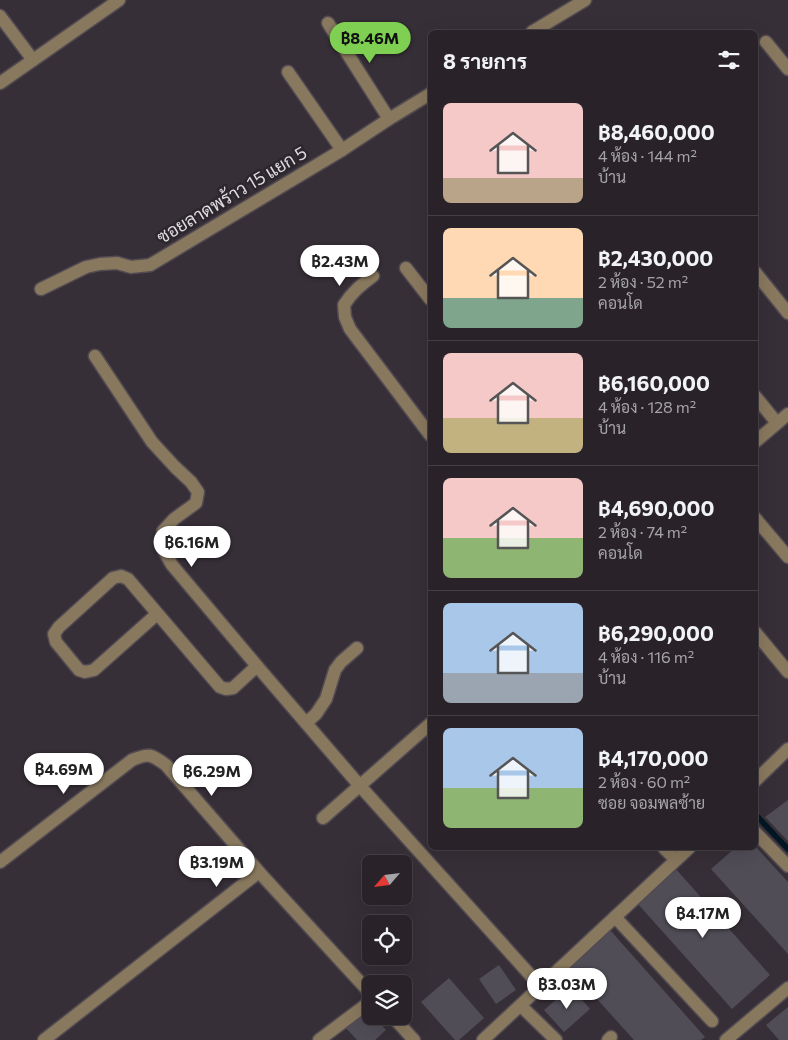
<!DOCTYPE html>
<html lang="th">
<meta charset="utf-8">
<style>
body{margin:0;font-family:Commissioner,Sarabun,sans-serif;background:#352f35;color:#f1f3f6;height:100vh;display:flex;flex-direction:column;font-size:19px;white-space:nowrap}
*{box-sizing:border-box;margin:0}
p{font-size:16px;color:#a5a4a8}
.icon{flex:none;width:28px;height:28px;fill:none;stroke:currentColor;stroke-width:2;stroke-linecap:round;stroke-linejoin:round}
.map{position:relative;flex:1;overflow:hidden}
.panel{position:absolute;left:428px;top:30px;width:330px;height:820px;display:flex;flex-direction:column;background:#292329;border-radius:8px;box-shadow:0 5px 20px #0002,0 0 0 1px #454046}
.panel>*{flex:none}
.needle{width:32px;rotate:242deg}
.tools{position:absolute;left:362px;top:855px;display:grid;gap:10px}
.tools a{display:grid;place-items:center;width:50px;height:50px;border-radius:8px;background:#292329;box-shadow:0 5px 20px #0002,0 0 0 1px #454046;font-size:25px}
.price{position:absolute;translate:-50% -42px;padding:0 11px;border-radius:18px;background:#fff;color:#222;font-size:16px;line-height:32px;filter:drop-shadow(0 1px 2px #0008)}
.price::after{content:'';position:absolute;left:50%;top:30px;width:15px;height:11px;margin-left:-8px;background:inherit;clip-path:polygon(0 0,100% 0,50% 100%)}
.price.selected{background:#7fd052;color:#111}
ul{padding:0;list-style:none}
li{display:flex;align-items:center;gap:15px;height:125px;padding:0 15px}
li+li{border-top:1px solid #454046}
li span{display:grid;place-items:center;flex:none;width:140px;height:100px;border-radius:8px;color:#555}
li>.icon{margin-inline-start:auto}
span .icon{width:60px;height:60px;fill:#fffc;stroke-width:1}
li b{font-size:21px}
h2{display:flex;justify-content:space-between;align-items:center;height:60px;padding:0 15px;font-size:21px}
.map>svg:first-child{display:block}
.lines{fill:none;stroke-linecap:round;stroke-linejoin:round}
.stream{stroke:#011824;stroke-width:5.5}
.building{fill:#504d57}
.minor-casing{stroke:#524b52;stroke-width:15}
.minor{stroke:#88785e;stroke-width:12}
.labels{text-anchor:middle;stroke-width:5;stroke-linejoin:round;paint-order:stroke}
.street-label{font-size:18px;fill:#dfdbe0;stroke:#2c262d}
</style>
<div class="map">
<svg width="788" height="1040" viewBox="0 0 788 1040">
<rect width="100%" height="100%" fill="#372f37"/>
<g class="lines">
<path class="stream" d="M755,814L788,849"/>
</g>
<g class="building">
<path d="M788,800V841L765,817Z"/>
<path d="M755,846L788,882V954L711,869L735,848H755Z"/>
<path d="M675,868L770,975L732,1009L637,903Z"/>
<path d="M610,930L705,1037L701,1040H634L568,967Z"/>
<path d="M499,965L516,990L496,1004L479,979Z"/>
<path d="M449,978L484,1018L459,1040H455L421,1002Z"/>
<path d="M571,987L590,1009L564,1032L544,1010Z"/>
<path d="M365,1006L371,1013V1016H374L386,1030L375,1040H357L344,1026Z"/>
<path d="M788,1007V1040H779L766,1025Z"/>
</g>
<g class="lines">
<g class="minor-casing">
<g id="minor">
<path d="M0,16L33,60"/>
<path d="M328,23L389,119"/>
<path d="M532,32L585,0"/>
<path d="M766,42L788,69"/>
<path d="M288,72L342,150"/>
<path d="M0,83L119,0"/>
<path d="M406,268L430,299"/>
<path d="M755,272L788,313"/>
<path d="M373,276C361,285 352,292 344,305L345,317L350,329L430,435"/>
<path d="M41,289L86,267L100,264L117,263L131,267L150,265L342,150L389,119L430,94"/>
<path d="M95,356L152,442L175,467L191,482L198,492L196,503L174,519L163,531L162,547L172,565L257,666L360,786L541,987"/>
<path d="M755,396L777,423"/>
<path d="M755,442L788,414"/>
<path d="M755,518L788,557"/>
<path d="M157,614L94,670L85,672L79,670L56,642L54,634L59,627L113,578L121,576L128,579L220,687L226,689L233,688L257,666"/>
<path d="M755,632L788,672"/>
<path d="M306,723L316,714L326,699L335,670L341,662L357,648"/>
<path d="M755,781L788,749"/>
<path d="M323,818L430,724"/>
<path d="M755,832L788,866"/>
<path d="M664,848L676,860"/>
<path d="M0,862L132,760C149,753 151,754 166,765L259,872"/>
<path d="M615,917L712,1021"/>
<path d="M521,1006L556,1040"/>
<path d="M392,1016L414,1040"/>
<path d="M44,1040L259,872L371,994"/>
<path d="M319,1040L371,1001"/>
<path d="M483,1040L689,848"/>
<path d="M608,1040L611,1037"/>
<path d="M726,1040L788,988"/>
</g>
</g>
<use href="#minor" class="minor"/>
</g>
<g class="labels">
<g class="street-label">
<text transform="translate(232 195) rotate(-31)" y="6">ซอยลาดพร้าว 15 แยก 5</text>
</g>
</g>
</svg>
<div class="tools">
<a><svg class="needle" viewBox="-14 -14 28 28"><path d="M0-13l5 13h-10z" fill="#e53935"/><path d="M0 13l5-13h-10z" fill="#a5a4a8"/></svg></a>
<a><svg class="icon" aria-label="locate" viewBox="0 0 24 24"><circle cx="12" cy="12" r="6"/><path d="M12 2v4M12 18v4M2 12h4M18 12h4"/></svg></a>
<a><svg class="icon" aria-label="layers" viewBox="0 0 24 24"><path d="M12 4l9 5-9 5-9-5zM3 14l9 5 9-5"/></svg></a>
</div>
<b class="price selected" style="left:370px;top:64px">฿8.46M</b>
<b class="price" style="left:340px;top:287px">฿2.43M</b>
<b class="price" style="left:192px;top:568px">฿6.16M</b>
<b class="price" style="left:64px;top:795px">฿4.69M</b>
<b class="price" style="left:212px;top:797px">฿6.29M</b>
<b class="price" style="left:217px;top:888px">฿3.19M</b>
<b class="price" style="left:703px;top:939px">฿4.17M</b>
<b class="price" style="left:567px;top:1010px">฿3.03M</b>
<section class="panel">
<h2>8 รายการ<svg class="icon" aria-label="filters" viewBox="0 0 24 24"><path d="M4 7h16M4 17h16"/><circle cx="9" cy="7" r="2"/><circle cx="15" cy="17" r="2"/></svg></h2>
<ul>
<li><span style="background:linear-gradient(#f6c9c9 75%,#b9a48a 0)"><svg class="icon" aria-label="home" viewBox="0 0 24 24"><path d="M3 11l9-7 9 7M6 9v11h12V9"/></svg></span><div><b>฿8,460,000</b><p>4 ห้อง · 144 m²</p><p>บ้าน</p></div></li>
<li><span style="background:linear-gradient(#ffd9b3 70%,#7fa58c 0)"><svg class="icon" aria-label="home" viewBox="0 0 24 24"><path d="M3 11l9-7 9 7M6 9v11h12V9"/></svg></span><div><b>฿2,430,000</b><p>2 ห้อง · 52 m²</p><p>คอนโด</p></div></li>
<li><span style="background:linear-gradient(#f6c9c9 65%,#c2b280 0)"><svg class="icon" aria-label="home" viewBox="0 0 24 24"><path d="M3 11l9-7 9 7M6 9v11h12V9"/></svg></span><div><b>฿6,160,000</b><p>4 ห้อง · 128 m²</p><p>บ้าน</p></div></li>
<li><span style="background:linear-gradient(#f6c9c9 60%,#8fb573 0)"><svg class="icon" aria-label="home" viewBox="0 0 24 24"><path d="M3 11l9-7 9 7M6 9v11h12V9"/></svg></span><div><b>฿4,690,000</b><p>2 ห้อง · 74 m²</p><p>คอนโด</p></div></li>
<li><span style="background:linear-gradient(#a9c7e8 70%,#9aa5b1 0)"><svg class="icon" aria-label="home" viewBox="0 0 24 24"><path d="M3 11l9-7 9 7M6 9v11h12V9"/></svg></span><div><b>฿6,290,000</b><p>4 ห้อง · 116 m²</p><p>บ้าน</p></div></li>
<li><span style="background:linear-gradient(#a9c7e8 60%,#8fb573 0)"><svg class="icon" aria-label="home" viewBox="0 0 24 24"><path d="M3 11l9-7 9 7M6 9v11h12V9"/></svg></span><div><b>฿4,170,000</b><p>2 ห้อง · 60 m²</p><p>ซอย จอมพลซ้าย</p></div></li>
</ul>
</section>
</div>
